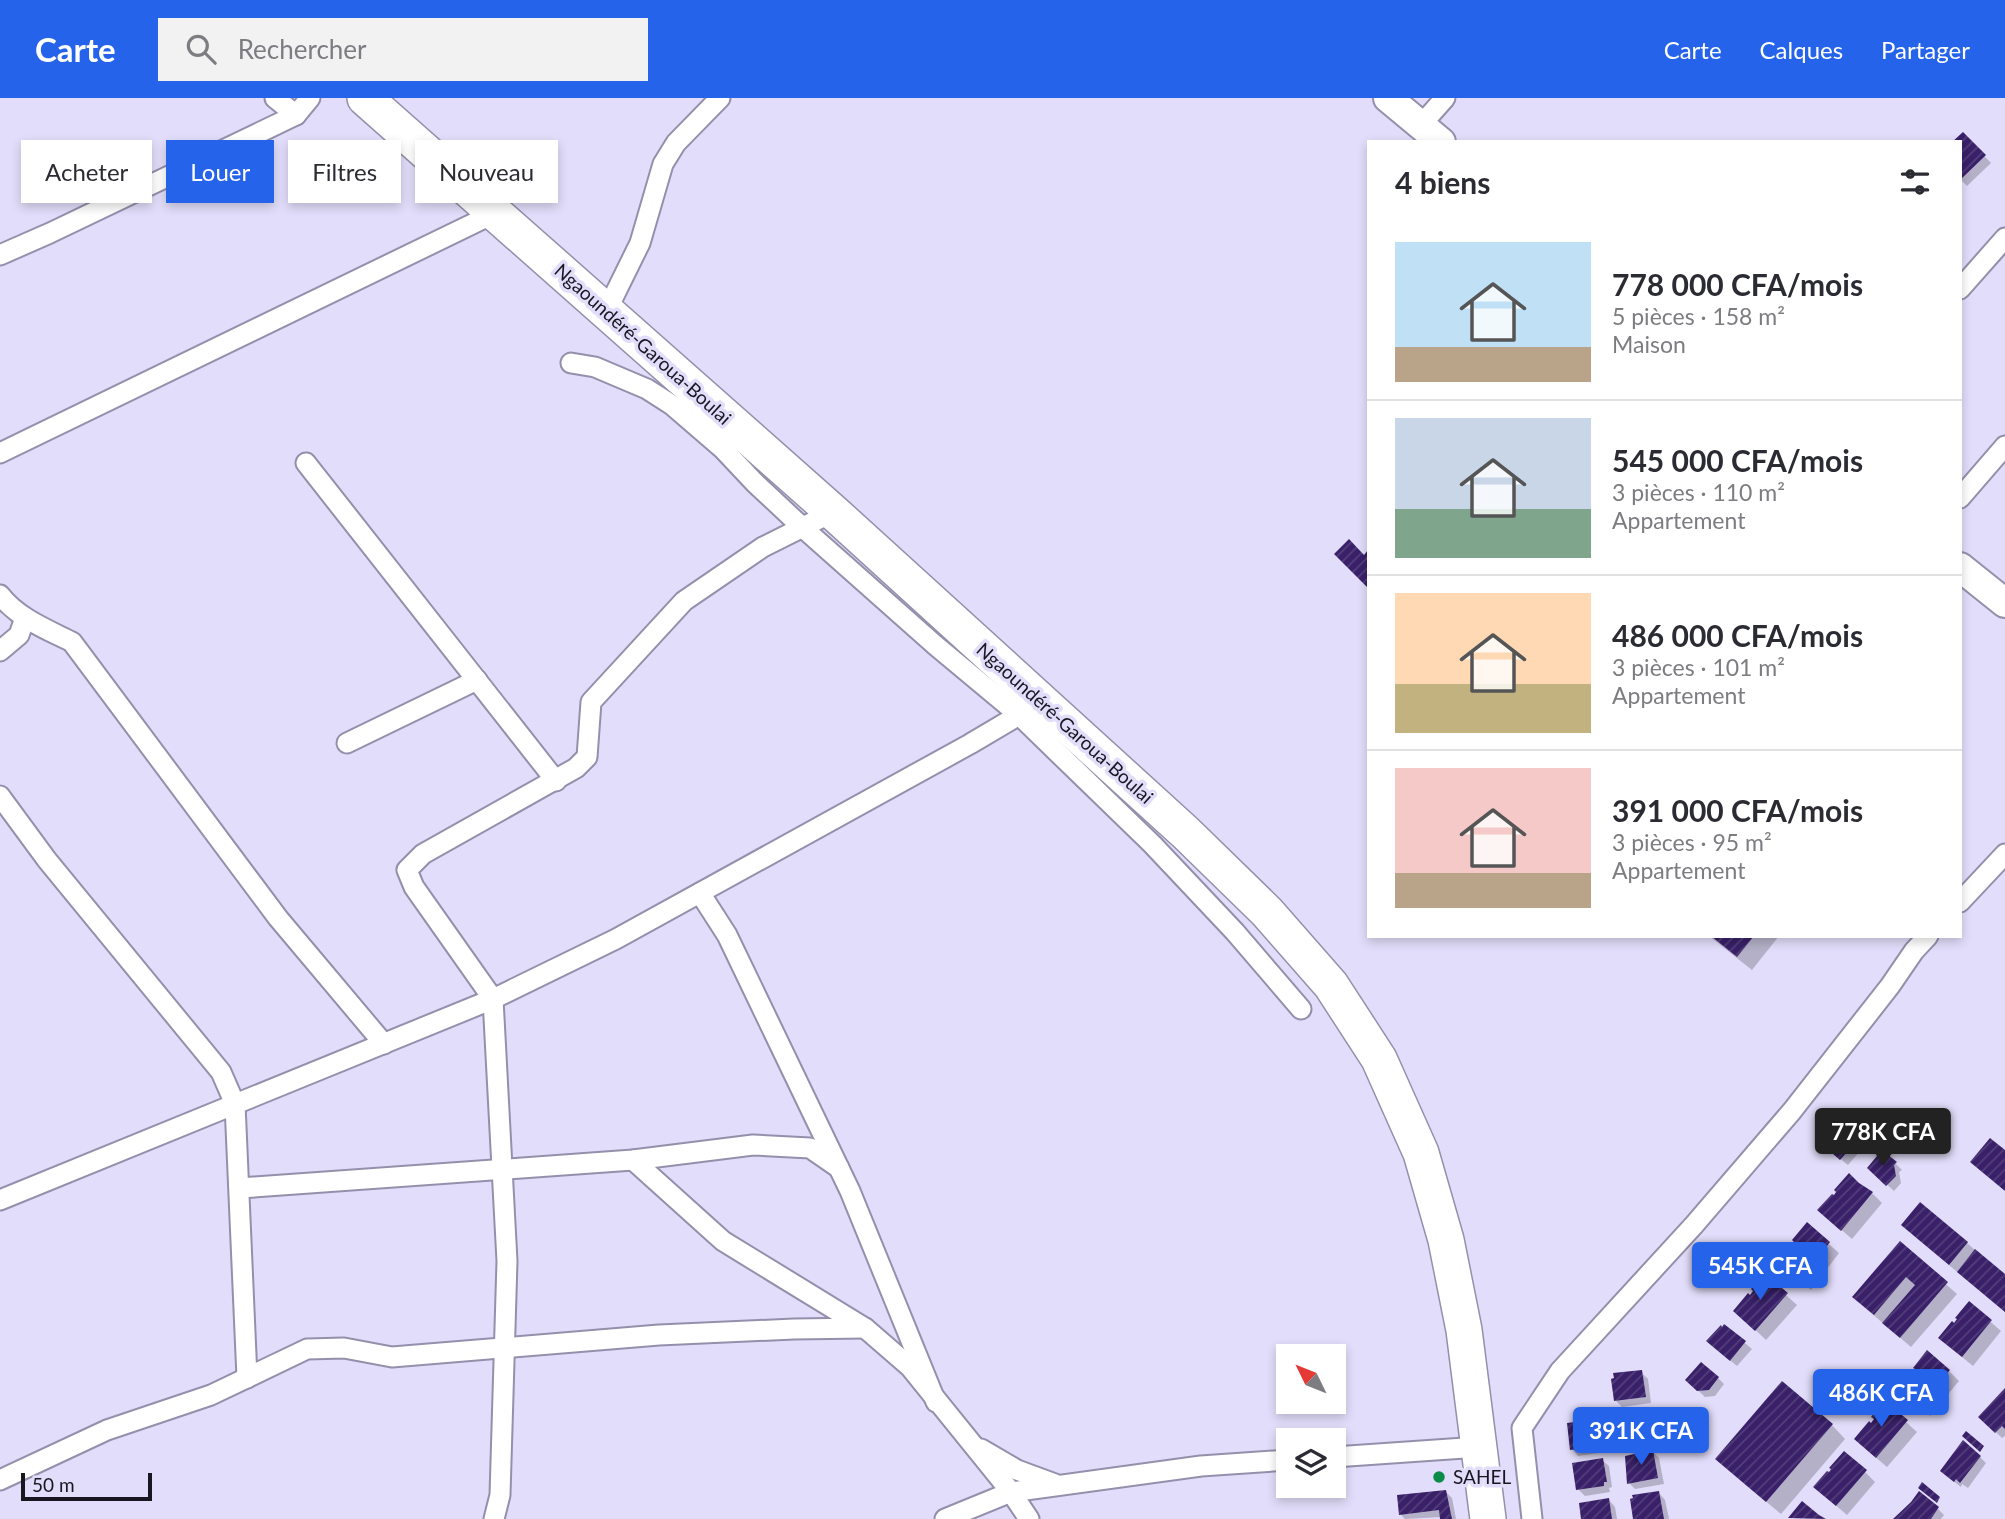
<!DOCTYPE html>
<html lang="fr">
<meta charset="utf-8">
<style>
body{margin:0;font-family:Lato,sans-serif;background:#f2f2f3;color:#2b2b33;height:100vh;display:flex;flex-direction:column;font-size:26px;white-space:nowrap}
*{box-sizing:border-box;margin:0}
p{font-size:23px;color:#7c7c81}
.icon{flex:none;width:38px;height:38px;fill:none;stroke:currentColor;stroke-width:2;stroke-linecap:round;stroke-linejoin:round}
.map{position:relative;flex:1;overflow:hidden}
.drawer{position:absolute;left:1367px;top:42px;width:595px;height:798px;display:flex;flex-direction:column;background:#fff;border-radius:0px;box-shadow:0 4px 10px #0003}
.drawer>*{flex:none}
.hud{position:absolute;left:21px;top:42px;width:665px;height:63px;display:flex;gap:14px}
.needle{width:46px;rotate:313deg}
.controls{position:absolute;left:1276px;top:1246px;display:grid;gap:14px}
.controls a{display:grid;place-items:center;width:70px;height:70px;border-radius:0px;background:#fff;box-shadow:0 4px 10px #0003;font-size:35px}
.scale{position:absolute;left:21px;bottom:18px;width:131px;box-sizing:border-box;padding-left:7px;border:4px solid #191621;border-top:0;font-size:19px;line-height:24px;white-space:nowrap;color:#191621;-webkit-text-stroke:5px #e2ddfa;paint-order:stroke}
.price{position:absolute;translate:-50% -60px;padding:0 16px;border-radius:7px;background:#2563eb;color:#fff;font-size:23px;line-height:46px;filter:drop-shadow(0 2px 4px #0008)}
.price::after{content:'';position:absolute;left:50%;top:42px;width:21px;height:16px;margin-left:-10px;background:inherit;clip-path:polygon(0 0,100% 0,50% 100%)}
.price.on{background:#222;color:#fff}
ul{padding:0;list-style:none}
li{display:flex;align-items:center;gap:21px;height:175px;padding:0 28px}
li+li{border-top:2px solid #e1e1e2}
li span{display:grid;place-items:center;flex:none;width:196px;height:140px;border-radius:0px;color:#555}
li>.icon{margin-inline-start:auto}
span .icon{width:84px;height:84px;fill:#fffc;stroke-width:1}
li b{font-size:30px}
h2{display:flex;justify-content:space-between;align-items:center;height:84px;padding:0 28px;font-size:30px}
.pill{padding:0 24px;border-radius:0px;background:#fff;box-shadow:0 4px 10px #0003;font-size:24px;line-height:63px}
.pill.on{background:#2563eb;color:#fff}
header{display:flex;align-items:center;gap:42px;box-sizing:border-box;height:98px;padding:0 35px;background:#2563eb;color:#fff}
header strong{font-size:33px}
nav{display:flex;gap:38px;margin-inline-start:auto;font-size:24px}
.search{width:490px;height:63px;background:#f2f2f3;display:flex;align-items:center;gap:18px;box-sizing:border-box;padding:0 24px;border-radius:0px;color:#7c7c81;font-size:26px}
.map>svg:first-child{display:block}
.shadow{fill:#0003}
.building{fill:url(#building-hatch)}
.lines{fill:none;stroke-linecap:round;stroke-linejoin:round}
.street-casing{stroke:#958fab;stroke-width:23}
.secondary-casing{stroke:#958fab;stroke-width:32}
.highway-casing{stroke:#958fab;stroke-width:38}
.street{stroke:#fff;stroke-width:19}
.secondary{stroke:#fff;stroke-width:28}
.highway{stroke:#fff;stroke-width:35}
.poi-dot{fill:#0a8b47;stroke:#e2ddfa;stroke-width:2.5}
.labels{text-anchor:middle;stroke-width:7;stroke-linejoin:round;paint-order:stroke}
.street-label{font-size:19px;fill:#191621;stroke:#e2ddfa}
.poi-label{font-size:19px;fill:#191621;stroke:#e2ddfa;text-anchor:start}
</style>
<header>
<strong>Carte</strong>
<div class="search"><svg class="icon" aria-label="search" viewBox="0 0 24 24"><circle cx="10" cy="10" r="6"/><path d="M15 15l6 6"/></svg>Rechercher</div>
<nav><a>Carte</a><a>Calques</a><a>Partager</a></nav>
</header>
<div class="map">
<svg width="2005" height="1421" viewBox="0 0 2005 1421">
<defs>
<pattern id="building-hatch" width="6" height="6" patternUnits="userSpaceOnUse" patternTransform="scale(1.75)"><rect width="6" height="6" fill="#392069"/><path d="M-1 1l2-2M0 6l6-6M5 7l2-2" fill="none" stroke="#533f7a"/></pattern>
</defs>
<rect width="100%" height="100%" fill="#e2ddfa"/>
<g class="shadow">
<path d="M1963,36L1991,65L1967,88L1960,81Z"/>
<path d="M1709,838H1779L1752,872Z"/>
<path d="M1837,1029L1861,1052L1848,1067L1826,1049Z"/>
<path d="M1895,1065L1902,1072L1899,1074L1901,1085L1894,1093L1869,1070Z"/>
<path d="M1872,1095L1882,1105L1852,1141L1830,1122Z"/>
<path d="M1807,1127L1839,1155L1811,1192L1788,1173L1792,1149Z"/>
<path d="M1913,1137L1967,1145L2005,1178V1214Z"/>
<path d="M1900,1146L1957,1196L1911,1249L1864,1209Z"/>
<path d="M1765,1178L1797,1207L1766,1242L1746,1223L1750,1200Z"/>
<path d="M1969,1205L2001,1233L1973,1268L1951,1250L1955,1227Z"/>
<path d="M1725,1228L1752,1251L1737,1268L1715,1250Z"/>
<path d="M1949,1273L1959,1283L1930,1318L1898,1290Z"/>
<path d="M1641,1274L1648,1281L1651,1305L1622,1309L1615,1302Z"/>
<path d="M1718,1280L1724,1286L1715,1298L1705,1299L1687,1282Z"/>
<path d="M2005,1293V1338L2002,1340L1980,1319Z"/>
<path d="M1885,1305L1917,1334L1887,1369L1866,1351L1871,1327Z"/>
<path d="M1646,1314L1653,1321L1657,1346L1630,1351L1624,1344Z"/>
<path d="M1597,1323L1603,1329L1606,1354L1578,1358L1572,1351Z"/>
<path d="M1832,1327L1845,1341L1781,1416L1731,1374Z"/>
<path d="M1653,1354L1659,1360L1664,1386L1635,1391L1629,1385Z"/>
<path d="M1980,1359L1986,1365L1968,1390L1962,1386L1961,1389L1948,1379Z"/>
<path d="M1602,1362L1609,1368L1612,1389L1609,1390L1610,1394L1585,1398L1578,1391Z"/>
<path d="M1865,1374L1875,1384L1847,1417L1826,1399Z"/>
<path d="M1445,1393L1452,1400L1456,1421H1442V1419L1405,1421L1401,1417Z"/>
<path d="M1659,1395L1665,1402L1669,1421H1635Z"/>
<path d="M1609,1402L1615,1409L1617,1421H1583Z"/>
<path d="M1938,1411L1944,1417L1941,1421H1896Z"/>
</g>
<g class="building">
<path d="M1963,34L1986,57L1960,82V44H1952Z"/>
<path d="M1349,441L1364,457L1368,452V490L1334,456Z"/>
<path d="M1711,838H1754L1737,859Z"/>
<path d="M1832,1026L1838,1027L1856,1044L1840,1062L1818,1043Z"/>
<path d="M1990,1040L2005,1052V1093L1970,1064Z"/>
<path d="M1882,1052L1897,1064L1894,1067L1896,1078L1886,1088L1867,1070Z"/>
<path d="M1849,1075L1859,1085L1873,1094L1841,1133L1817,1112L1832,1096L1834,1097L1836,1094L1834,1092Z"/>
<path d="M1920,1104L1968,1144L1949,1167L1901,1127Z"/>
<path d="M1807,1124L1830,1144L1800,1183L1775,1163L1790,1145L1792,1147L1794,1144L1792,1142Z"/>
<path d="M1900,1143L1948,1184L1900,1240L1882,1225L1915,1187L1906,1179L1874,1217L1852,1199Z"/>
<path d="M1975,1151L2005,1176V1214L1957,1174Z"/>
<path d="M1765,1176L1788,1195L1755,1233L1733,1213L1748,1195L1750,1197L1753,1193L1751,1191Z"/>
<path d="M1969,1203L1992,1222L1962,1259L1938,1240L1952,1223L1954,1225L1957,1221L1955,1220Z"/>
<path d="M1724,1226L1746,1243L1730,1263L1706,1243L1721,1227L1722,1229Z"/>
<path d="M1927,1252L1950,1272L1919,1309L1896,1290L1910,1273L1912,1275L1915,1271L1913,1270Z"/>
<path d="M1701,1264L1719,1279L1709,1292L1697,1293L1685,1282Z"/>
<path d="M1642,1272L1646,1299L1614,1303L1611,1281L1614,1280L1613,1275Z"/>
<path d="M1782,1283L1833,1326L1766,1404L1715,1361Z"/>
<path d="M2005,1290V1331L2002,1328L1995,1335L1978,1319Z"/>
<path d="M1885,1303L1908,1322L1876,1360L1854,1341L1869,1323L1871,1325L1874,1321L1871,1319Z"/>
<path d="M1647,1312L1651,1340L1622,1345L1618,1317Z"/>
<path d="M1597,1321L1600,1348L1570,1352L1567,1325Z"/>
<path d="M1966,1333L1984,1348L1980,1354L1962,1338Z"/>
<path d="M1963,1342L1981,1358L1960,1385L1956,1381L1954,1384L1940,1373Z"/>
<path d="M1653,1352L1658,1380L1627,1386L1625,1358Z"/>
<path d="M1844,1353L1867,1372L1836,1408L1813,1389L1827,1373L1829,1374L1831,1371L1829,1370Z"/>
<path d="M1603,1360L1607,1384H1604V1388L1576,1392L1572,1365Z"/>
<path d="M1922,1384L1940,1399L1937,1405L1918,1390Z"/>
<path d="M1446,1392L1452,1421H1440L1439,1412L1399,1417L1397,1397Z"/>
<path d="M1659,1393L1664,1421H1633L1630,1401L1633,1400L1632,1397Z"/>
<path d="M1919,1393L1939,1409L1931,1421H1893L1911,1404Z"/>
<path d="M1609,1400L1612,1421H1581L1579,1405Z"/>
<path d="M1802,1403L1819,1417L1826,1421L1788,1420Z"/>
</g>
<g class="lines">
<g class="street-casing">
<g id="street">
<path d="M275,0L296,17"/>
<path d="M1421,27L1445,0"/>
<path d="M0,157L50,135L296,17L310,0"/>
<path d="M1960,191L2005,140"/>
<path d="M606,214L640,145L663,66L676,45L720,0"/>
<path d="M571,265L595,269L647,291L672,307L723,351L755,385L802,429L935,547L1019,617L1152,746L1235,834L1301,911"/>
<path d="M0,355L495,115"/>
<path d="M306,365L556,683"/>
<path d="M1960,400L2005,348"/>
<path d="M0,497C18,520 46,531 72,544L278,820L384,946"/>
<path d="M0,553L19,537L25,520"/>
<path d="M347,645L477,582"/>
<path d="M0,698L47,762L221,974L235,1006L247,1280"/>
<path d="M700,795L727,837L850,1093L936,1304"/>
<path d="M1960,804L2005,756"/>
<path d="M633,1062L723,1143L865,1230L910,1269L1011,1394L1029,1421"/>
<path d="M240,1090L633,1062L753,1047L810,1050L839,1070"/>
<path d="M0,1102L493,901L616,841L970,646L1019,617"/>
<path d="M981,1351L1017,1372L1055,1386"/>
<path d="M1334,1359L1479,1349"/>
<path d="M0,1382L107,1332L211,1297L307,1251L344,1250L392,1259L659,1237L794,1231L865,1230"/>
<path d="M494,1421L500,1397L507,1163L493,901L414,789L407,772L423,756L576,670L587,659L591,604L684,503L763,449L833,414"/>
<path d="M945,1421L1011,1394L1201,1368L1288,1362"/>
<path d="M1532,1421L1522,1330L1560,1273L1694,1127L1792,1013L1890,888L1914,853L1928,838"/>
</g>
</g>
<g class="secondary-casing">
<g id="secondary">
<path d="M1388,0L1441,44"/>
<path d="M1960,469L2005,505"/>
</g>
</g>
<g class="highway-casing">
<path id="highway" d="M365,0L833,414L1186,735L1267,814L1331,887L1379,961L1421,1055L1446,1142L1464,1232L1488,1421"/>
</g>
<use href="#street" class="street"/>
<use href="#secondary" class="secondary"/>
<use href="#highway" class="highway"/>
</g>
<circle class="poi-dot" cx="1439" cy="1379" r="7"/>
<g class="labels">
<g class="street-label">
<text transform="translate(643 246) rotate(42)" y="7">Ngaoundéré-Garoua-Boulai</text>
<text transform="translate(1065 625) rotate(42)" y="7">Ngaoundéré-Garoua-Boulai</text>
</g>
<g class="poi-label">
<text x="1453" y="1386">SAHEL</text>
</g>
</g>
</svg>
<div class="controls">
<a><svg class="needle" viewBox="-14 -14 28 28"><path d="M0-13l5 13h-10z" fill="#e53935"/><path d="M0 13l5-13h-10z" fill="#7c7c81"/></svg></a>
<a><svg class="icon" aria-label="layers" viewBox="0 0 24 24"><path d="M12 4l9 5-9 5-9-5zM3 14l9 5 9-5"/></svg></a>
</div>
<div class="scale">50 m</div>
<b class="price on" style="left:1883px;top:1070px">778K CFA</b>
<b class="price" style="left:1760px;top:1204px">545K CFA</b>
<b class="price" style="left:1881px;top:1331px">486K CFA</b>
<b class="price" style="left:1641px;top:1369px">391K CFA</b>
<div class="hud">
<a class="pill">Acheter</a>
<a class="pill on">Louer</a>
<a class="pill">Filtres</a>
<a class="pill">Nouveau</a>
</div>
<section class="drawer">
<h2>4 biens<svg class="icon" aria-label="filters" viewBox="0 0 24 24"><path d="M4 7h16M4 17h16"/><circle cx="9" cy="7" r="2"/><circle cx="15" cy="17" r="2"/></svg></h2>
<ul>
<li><span style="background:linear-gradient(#bfe0f5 75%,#b9a48a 0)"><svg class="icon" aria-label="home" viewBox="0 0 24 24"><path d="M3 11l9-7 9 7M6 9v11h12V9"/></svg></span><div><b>778 000 CFA/mois</b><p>5 pièces · 158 m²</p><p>Maison</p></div></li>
<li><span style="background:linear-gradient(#c9d6e8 65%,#7fa58c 0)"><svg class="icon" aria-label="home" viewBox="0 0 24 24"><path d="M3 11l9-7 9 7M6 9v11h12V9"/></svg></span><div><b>545 000 CFA/mois</b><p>3 pièces · 110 m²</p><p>Appartement</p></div></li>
<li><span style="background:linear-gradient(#ffd9b3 65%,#c2b280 0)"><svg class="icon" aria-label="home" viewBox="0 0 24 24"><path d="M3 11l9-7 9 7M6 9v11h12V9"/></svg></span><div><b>486 000 CFA/mois</b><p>3 pièces · 101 m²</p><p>Appartement</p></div></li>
<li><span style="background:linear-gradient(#f6c9c9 75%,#b9a48a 0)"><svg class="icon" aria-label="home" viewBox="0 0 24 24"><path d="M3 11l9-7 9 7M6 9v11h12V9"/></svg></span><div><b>391 000 CFA/mois</b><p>3 pièces · 95 m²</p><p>Appartement</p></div></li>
</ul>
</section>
</div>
